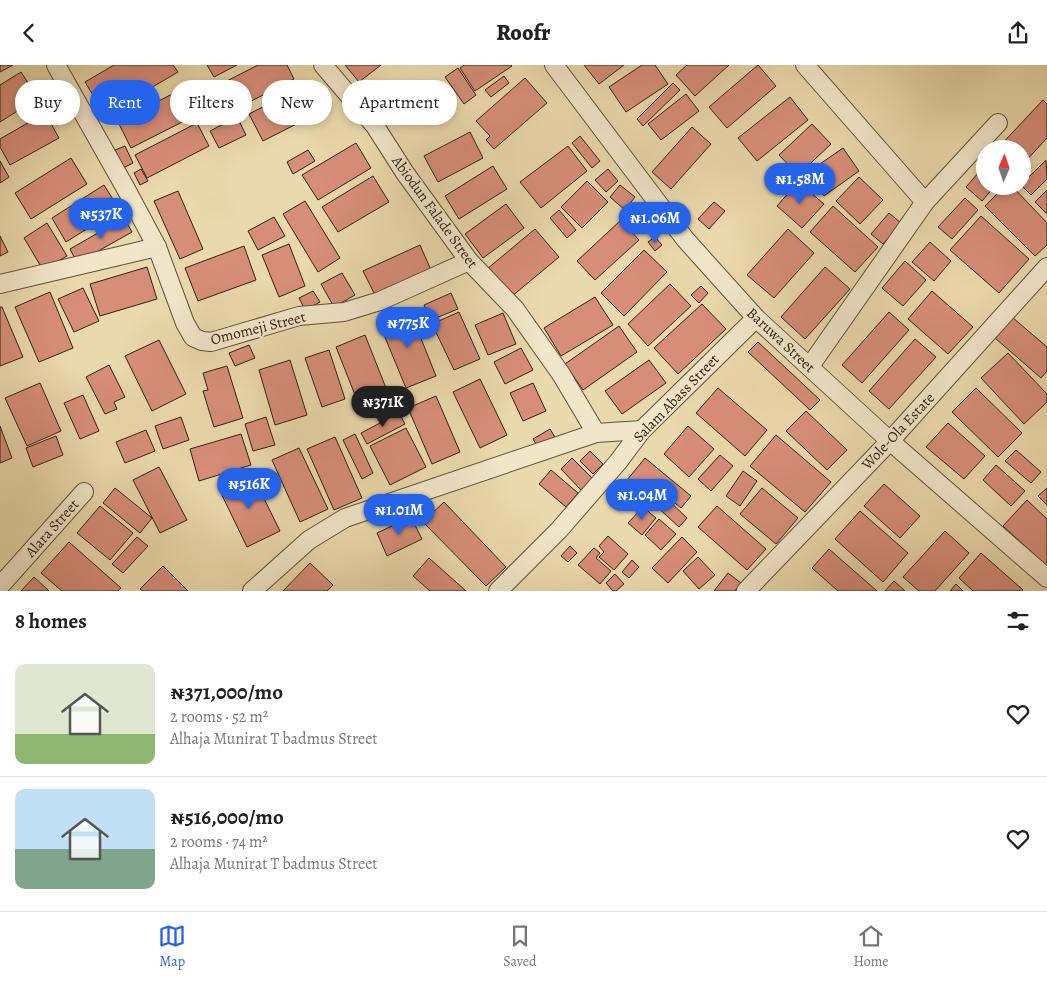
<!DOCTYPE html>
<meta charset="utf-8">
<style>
body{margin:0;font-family:Alegreya,serif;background:#f6f6f6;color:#222;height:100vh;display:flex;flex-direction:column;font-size:19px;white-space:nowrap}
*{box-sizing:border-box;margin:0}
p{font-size:16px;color:#767676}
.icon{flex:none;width:28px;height:28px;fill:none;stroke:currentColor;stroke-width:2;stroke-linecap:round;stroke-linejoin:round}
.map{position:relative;height:526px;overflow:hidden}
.drawer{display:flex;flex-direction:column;background:#fff;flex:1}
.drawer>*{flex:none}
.top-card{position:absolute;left:15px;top:15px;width:500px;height:45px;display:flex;gap:10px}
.needle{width:32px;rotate:2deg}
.tools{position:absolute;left:976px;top:75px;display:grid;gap:10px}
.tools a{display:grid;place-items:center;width:55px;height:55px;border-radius:50%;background:#fff;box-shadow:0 2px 8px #0003;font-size:25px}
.price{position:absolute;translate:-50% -42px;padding:0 11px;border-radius:18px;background:#2563eb;color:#fff;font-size:16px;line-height:32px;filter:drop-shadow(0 1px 2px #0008)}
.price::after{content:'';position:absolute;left:50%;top:30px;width:15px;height:11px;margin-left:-8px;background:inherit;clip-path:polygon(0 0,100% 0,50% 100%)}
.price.current{background:#222;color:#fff}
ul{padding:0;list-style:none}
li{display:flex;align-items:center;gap:15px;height:125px;padding:0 15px}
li+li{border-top:1px solid #e0e0e0}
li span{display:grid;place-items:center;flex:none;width:140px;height:100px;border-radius:10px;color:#555}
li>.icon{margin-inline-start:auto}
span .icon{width:60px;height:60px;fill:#fffc;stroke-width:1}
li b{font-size:21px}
h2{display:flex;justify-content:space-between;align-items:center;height:60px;padding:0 15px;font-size:21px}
.pill{padding:0 18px;border-radius:22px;background:#fff;box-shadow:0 2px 8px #0003;font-size:18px;line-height:45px}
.pill.current{background:#2563eb;color:#fff}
header{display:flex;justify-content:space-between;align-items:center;height:65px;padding:0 15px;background:#fff;font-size:22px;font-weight:800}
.tabs{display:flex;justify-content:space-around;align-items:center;height:70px;border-top:1px solid #e0e0e0;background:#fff;font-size:14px;color:#767676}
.tabs a{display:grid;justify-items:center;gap:2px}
.tabs .current{color:#2563eb}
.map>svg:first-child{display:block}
.building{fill:#d78e79;stroke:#302110}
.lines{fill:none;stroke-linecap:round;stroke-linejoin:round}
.minor-casing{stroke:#5e4f37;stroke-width:20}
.minor{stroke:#f1e6c9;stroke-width:18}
.labels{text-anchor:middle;stroke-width:4;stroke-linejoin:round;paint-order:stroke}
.street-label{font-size:15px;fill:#302110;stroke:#f1e6c9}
</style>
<header><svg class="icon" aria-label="back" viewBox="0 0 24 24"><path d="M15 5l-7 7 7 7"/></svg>Roofr<svg class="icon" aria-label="share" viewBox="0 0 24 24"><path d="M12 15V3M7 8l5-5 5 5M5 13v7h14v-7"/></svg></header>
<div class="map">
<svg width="1047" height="526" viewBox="0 0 1047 526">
<rect width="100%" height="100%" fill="#ead9ac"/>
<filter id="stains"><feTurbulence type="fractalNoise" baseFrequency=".004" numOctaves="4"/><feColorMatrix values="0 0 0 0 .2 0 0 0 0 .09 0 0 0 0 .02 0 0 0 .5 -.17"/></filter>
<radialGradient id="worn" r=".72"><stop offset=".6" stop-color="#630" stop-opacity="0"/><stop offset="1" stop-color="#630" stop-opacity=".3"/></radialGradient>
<g class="building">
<path d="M0,0H13L0,7Z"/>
<path d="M114,0H173L178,7L105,50L85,17Z"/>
<path d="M207,0H237L214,12Z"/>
<path d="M258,0H287L294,14L236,44L223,18Z"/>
<path d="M345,0H381L359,17Z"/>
<path d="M464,0H511L512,1L475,26L460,3Z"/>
<path d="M584,0H624L599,19Z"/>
<path d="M642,0H655L668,19L626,47L609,22Z"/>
<path d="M687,0H729L695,31L676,10Z"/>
<path d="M758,0L776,21L727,63L709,42Z"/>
<path d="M458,3L476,30L464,39L445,12Z"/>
<path d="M21,7L38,33L0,57V20Z"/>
<path d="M504,11L509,18L491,32L485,25Z"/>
<path d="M525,13L547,38L494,84L486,75L490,71L476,56Z"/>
<path d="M673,18L680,25L643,61L637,54Z"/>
<path d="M300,23L314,50L263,76L249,49Z"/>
<path d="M180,25L194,51L131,83L118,57Z"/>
<path d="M686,29L699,46L661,75L648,59Z"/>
<path d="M790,32L808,55L757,96L738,73Z"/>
<path d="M1043,35L1047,39V73L1022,100V84L998,83Z"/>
<path d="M45,48L59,73L10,100L0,82V74Z"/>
<path d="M237,52L246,70L219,83L210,66Z"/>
<path d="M197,58L209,81L147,113L135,90Z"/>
<path d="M812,59L831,79L798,110L779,90Z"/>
<path d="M692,62L711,79L671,124L652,107Z"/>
<path d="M470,67L483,93L438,117L424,91Z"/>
<path d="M580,71L600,96L592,103L572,78Z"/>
<path d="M356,78L371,103L318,135L302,110Z"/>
<path d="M125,81L133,98L123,103L115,85Z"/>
<path d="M568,81L587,106L541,143L520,117Z"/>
<path d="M843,83L859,106L824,131L807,108Z"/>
<path d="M308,85L315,96L293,109L287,97Z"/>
<path d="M71,93L87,119L31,154L15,128Z"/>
<path d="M1046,95L1047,114L1031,130L1022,121V119Z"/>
<path d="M0,96L9,112L0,118Z"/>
<path d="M985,100V121H995L982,136L966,122Z"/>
<path d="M493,101L507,124L459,154L445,131Z"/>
<path d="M141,104L148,116L140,120L134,108Z"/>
<path d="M608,104L618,116L606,127L595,115Z"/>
<path d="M373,111L389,137L338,167L322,142Z"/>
<path d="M859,112L883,135L860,159L836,136Z"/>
<path d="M587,116L608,137L582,163L561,142Z"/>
<path d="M798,117L824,139L802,163L777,141Z"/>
<path d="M104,120L119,144L66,177L52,153Z"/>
<path d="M620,120L635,132L625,145L610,132Z"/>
<path d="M1005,121H1012L1047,158V180L1035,191L985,141Z"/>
<path d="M1047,125V149L1035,137Z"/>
<path d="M178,126L203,184L180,194L154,136Z"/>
<path d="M965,133L978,145L952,174L938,162Z"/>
<path d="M305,136L340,193L318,207L283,149Z"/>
<path d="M714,137L725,146L709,164L698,154Z"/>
<path d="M506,139L524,163L483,193L465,169Z"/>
<path d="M833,141L878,182L855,207L810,167Z"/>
<path d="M559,145L576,165L567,173L550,153Z"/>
<path d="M889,148L901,158L883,179L871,169Z"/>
<path d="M981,151L1029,194L999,228L950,185Z"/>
<path d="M274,152L285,171L258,185L248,166Z"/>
<path d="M124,153L132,167L77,198L70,184Z"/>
<path d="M621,155L639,175L595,215L577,196Z"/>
<path d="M47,158L67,191L43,205L24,173Z"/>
<path d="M535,164L559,192L511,232L487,204Z"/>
<path d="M788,164L814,188L774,233L747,210Z"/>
<path d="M0,171L8,187L0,191Z"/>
<path d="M655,172L662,180L655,186L648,177Z"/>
<path d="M930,177L951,196L934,216L912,197Z"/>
<path d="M289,179L305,221L279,232L262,190Z"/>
<path d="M420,180L431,205L375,230L363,206Z"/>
<path d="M244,181L256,215L198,236L185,203Z"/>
<path d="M644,185L667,207L624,251L601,228Z"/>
<path d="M905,196L926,215L903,241L882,223Z"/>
<path d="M147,202L157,234L100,251L90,219Z"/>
<path d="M825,202L850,224L805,274L781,252Z"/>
<path d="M342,208L355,230L334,242L321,219Z"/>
<path d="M670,219L691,241L648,281L628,259Z"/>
<path d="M701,221L708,228L699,238L691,230Z"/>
<path d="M83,223L99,256L74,267L58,234Z"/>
<path d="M313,226L320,237L305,245L299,233Z"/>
<path d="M932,226L973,262L948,289L908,254Z"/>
<path d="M50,227L73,283L39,297L15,242Z"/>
<path d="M451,228L458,244L431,255L424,240Z"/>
<path d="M595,232L613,260L561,291L544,263Z"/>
<path d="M702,239L726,264L678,309L654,283Z"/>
<path d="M0,242H2L23,292L0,301Z"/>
<path d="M410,246L436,311L406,323L379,258Z"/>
<path d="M459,247L480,294L454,305L432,259Z"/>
<path d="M889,247L909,265L862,318L842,300Z"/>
<path d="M503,248L516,279L488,290L475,260Z"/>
<path d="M1012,252L1047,282V306L1041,313L995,273Z"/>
<path d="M619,261L637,287L583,325L565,299Z"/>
<path d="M365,270L388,328L359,340L336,282Z"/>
<path d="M915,274L936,292L889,344L869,326Z"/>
<path d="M159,275L186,329L152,346L125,291Z"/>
<path d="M758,277L820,335L810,345L748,287Z"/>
<path d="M249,280L255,293L235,301L229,288Z"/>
<path d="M521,283L533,305L505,319L494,297Z"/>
<path d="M329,285L345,334L322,342L305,293Z"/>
<path d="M1008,288L1047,329V337L1024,359L981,313Z"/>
<path d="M290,295L307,350L275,360L259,305Z"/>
<path d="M649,295L666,318L622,349L605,326Z"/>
<path d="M109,300L125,332L114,337L117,344L105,349L86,312Z"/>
<path d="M227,301L243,353L214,362L203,326L208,325L203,308Z"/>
<path d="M480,314L507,370L480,383L453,327Z"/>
<path d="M40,318L61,366L27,381L5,333Z"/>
<path d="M533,318L546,346L523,356L510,328Z"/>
<path d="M718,323L767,365L745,391L696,348Z"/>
<path d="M976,323L1022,368L998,392L952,347Z"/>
<path d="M83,330L99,366L80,374L64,338Z"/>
<path d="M436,331L460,387L432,399L408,343Z"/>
<path d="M806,346L847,385L827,405L786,366Z"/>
<path d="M399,348L405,359L367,379L361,368Z"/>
<path d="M181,352L189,375L163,384L155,361Z"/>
<path d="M266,352L275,380L253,386L245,359Z"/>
<path d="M948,358L985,391L964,414L926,382Z"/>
<path d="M0,361L12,393L0,398Z"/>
<path d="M688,361L714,384L689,412L664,389Z"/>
<path d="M406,363L426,402L390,420L370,381Z"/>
<path d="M550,364L556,374L539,384L533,374Z"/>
<path d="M146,365L155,386L125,398L116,377Z"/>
<path d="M241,369L251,400L199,416L190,384Z"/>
<path d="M355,369L373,408L362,414L343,375Z"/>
<path d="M776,370L831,417L805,447L750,401Z"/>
<path d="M56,371L63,390L33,402L26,383Z"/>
<path d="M335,372L362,433L334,445L307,384Z"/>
<path d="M299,383L328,444L300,457L272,395Z"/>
<path d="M1016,385L1041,407L1031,418L1005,396Z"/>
<path d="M590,386L603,399L593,409L580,396Z"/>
<path d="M720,390L733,401L711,426L698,414Z"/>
<path d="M572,393L593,414L581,425L561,404Z"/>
<path d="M645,393L691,431L681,443L659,425L651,435L627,415Z"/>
<path d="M996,400L1025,426L1011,441L983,415Z"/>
<path d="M159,402L187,455L160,468L133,415Z"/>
<path d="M551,405L578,428L566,442L539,419Z"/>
<path d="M743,406L757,416L740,441L726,431Z"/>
<path d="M252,409L280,466L247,482L219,424Z"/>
<path d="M884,419L920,451L900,473L864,441Z"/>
<path d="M115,423L152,453L140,468L103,438Z"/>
<path d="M762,423L798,453L776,479L740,449Z"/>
<path d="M1047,423V440L1038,431Z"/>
<path d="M664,431L687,453L679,462L655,440Z"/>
<path d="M1027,435L1047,454V501L1003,461Z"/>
<path d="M444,437L506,502L486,521L423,457Z"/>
<path d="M100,441L133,468L110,495L77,468Z"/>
<path d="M717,441L766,484L747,505L698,462Z"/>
<path d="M643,442L656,453L642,470L628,458Z"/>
<path d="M860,446L908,488L883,517L835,474Z"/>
<path d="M411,452L422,474L387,491L377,468Z"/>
<path d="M659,454L676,469L661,485L645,470Z"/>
<path d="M945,466L969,488L935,526H919L903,512Z"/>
<path d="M608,471L628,489L614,505L599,492L604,487L599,481Z"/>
<path d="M137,472L148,481L123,508L112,499Z"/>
<path d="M682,472L697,487L668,518L652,503Z"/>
<path d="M69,477L121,523L118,526H62L41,508Z"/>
<path d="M570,481L577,488L568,497L561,491Z"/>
<path d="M594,483L600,488L596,493L611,506L600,519L578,500Z"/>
<path d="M829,484L877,526H838L812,503Z"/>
<path d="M981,488L1023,525L1022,526H973L959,513Z"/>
<path d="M698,492L715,510L699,524L683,506Z"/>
<path d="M429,493L466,526H430L413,511Z"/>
<path d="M632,495L639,502L629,513L622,507Z"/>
<path d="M310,498L333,520L327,526H283Z"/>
<path d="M163,501L188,526H143L140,524Z"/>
<path d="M728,508L741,518L735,526H714Z"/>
<path d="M615,509L624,519L616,526H613L606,518Z"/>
<path d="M34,512L49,526H21Z"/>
<path d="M894,516L905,526H885Z"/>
<path d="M956,519L963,526H950Z"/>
</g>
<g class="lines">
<g class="minor-casing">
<g id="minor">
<path d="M56,0L126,124L157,182L185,258L193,272L202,276L211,277L299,251L344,247L380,236L469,196"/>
<path d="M323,0L375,61L405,108L469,196L515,244L561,309L596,368"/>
<path d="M554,0L685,174L756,253L890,376L1047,513"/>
<path d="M805,0L925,137"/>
<path d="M0,219L157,182"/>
<path d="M810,301L925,137L998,58"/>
<path d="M0,521L84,427"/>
<path d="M252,526L309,475L345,453L596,368L642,365"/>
<path d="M498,526L559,465L618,397L642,365L756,253"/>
<path d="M746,526L890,376L1047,202"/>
</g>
</g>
<use href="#minor" class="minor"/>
</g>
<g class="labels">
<g class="street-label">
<text transform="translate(435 147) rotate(54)" y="5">Abiodun Falade Street</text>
<text transform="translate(258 263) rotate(-14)" y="5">Omomeji Street</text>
<text transform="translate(781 275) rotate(43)" y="5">Baruwa Street</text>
<text transform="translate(676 333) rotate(-46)" y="5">Salam Abass Street</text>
<text transform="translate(898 366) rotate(-47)" y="5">Wole-Ola Estate</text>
<text transform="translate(52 463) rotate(-48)" y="5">Alara Street</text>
</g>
</g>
<rect width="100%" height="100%" filter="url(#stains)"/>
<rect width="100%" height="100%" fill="url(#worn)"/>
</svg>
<div class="tools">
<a><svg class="needle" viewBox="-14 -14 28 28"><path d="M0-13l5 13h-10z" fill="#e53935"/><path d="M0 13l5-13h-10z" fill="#767676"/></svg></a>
</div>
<b class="price" style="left:800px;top:140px">₦1.58M</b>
<b class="price" style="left:101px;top:175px">₦537K</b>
<b class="price" style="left:655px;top:179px">₦1.06M</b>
<b class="price" style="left:408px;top:284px">₦775K</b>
<b class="price current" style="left:383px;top:363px">₦371K</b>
<b class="price" style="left:249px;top:445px">₦516K</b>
<b class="price" style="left:642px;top:456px">₦1.04M</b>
<b class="price" style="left:399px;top:471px">₦1.01M</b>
<div class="top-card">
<a class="pill">Buy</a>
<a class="pill current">Rent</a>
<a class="pill">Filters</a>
<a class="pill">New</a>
<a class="pill">Apartment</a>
</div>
</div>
<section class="drawer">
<h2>8 homes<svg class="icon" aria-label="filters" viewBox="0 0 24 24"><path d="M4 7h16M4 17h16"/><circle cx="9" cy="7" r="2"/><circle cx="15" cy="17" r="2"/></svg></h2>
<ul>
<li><span style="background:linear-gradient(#dfe7d0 70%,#8fb573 0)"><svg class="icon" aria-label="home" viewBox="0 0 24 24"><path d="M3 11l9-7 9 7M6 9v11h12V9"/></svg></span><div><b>₦371,000/mo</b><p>2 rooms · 52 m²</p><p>Alhaja Munirat T badmus Street</p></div><svg class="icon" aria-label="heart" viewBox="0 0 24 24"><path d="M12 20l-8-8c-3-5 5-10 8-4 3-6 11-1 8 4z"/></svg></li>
<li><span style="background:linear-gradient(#bfe0f5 60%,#7fa58c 0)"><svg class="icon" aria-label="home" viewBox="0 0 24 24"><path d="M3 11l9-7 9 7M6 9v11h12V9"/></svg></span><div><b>₦516,000/mo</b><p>2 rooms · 74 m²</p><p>Alhaja Munirat T badmus Street</p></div><svg class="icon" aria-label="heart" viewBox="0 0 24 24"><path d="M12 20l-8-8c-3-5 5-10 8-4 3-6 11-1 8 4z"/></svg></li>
</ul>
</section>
<nav class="tabs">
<a class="current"><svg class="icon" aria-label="map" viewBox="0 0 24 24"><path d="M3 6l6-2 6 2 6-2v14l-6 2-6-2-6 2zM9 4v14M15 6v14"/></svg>Map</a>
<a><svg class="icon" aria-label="saved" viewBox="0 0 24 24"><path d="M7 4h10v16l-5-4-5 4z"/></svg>Saved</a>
<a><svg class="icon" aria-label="home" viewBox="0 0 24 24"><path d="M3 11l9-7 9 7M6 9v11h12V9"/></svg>Home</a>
</nav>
